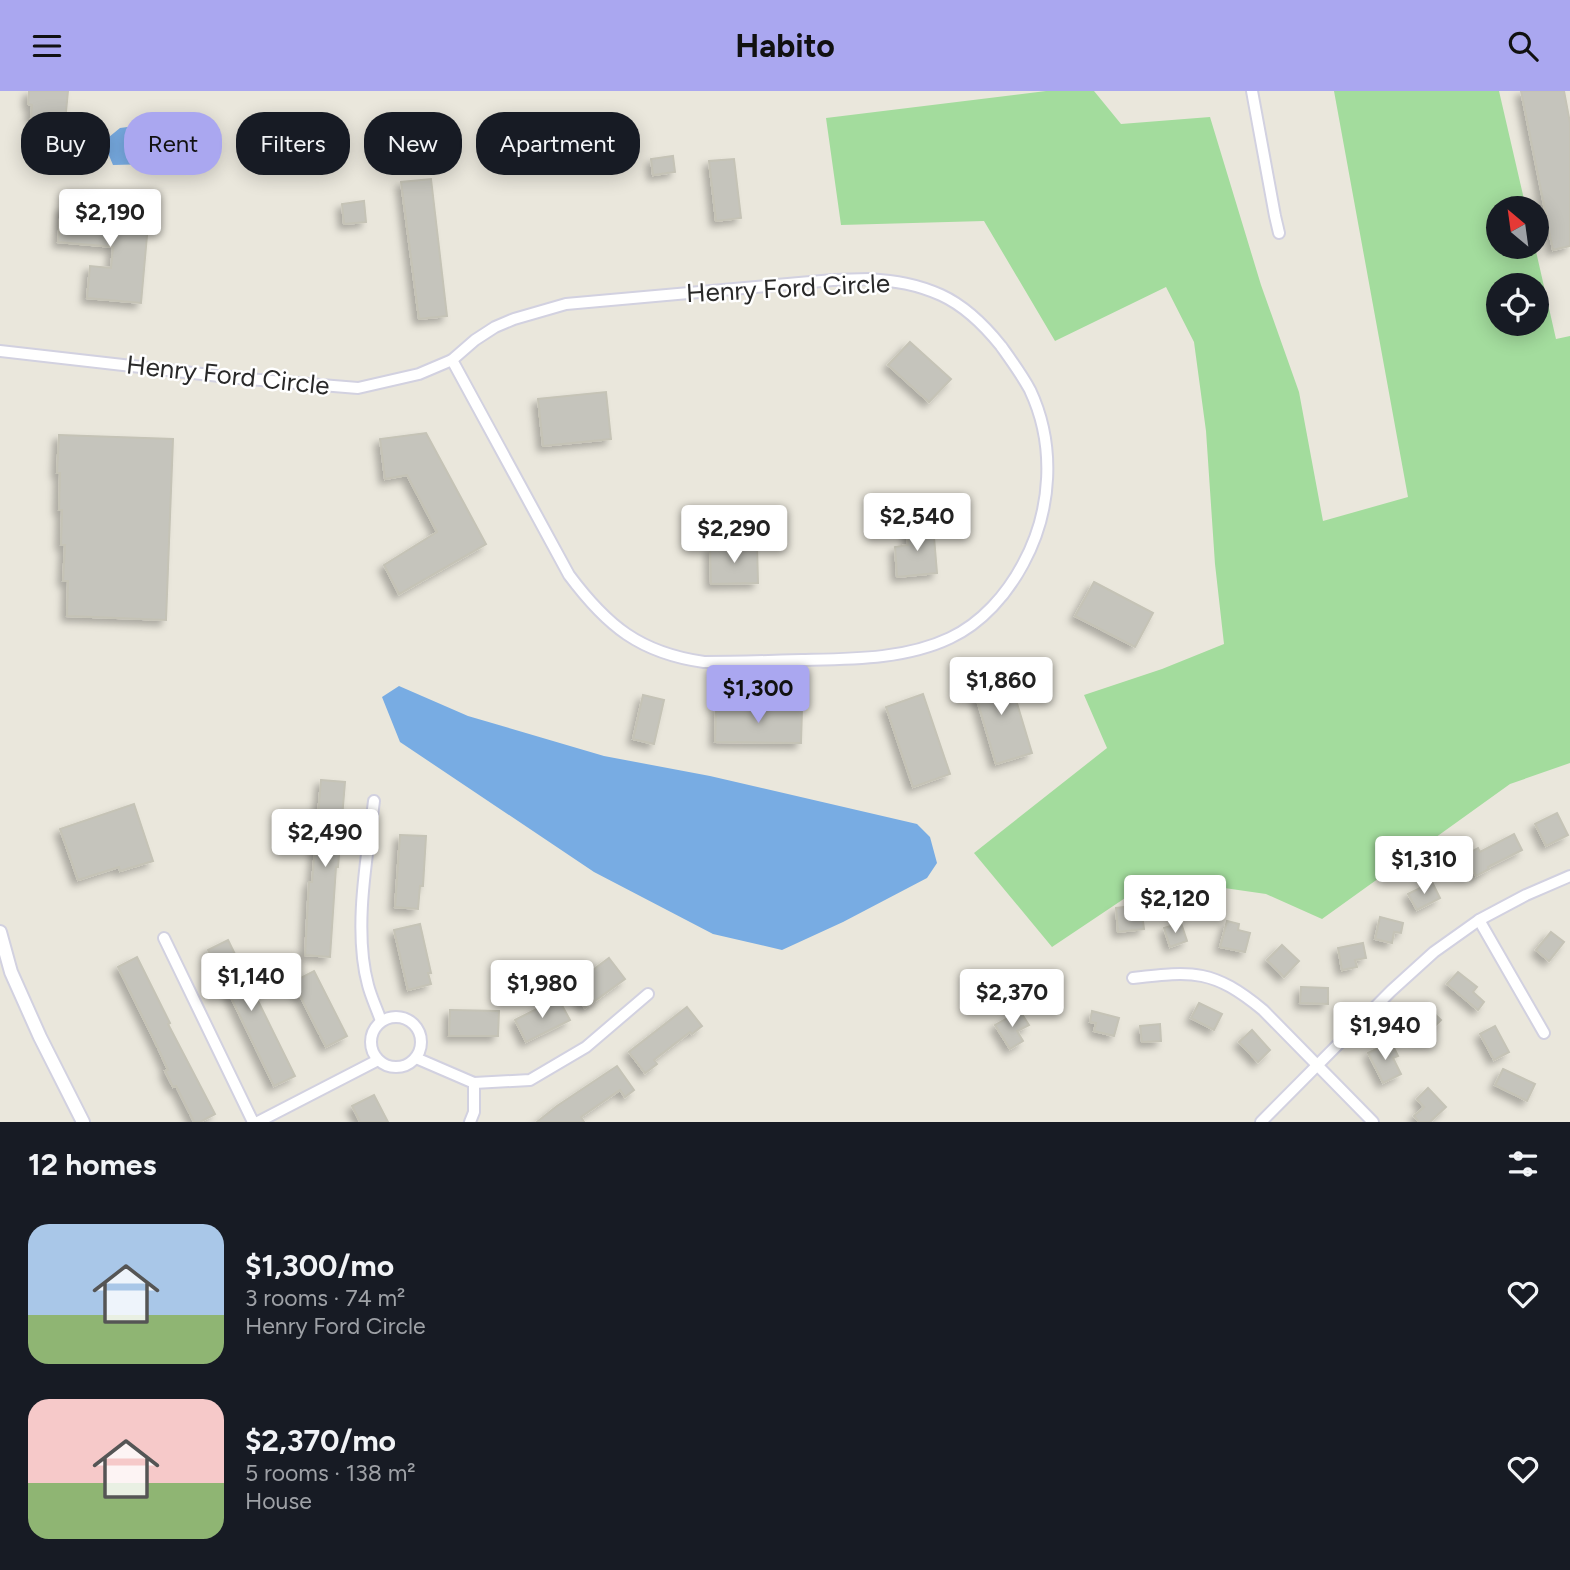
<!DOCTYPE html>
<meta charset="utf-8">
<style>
body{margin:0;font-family:Figtree,sans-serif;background:#242831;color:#f1f3f6;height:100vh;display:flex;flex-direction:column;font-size:26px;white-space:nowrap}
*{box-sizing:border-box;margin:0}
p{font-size:23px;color:#9ea1a6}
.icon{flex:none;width:38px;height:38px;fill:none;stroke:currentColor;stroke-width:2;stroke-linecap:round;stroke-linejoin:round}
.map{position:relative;height:1031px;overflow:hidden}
.drawer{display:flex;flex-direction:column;background:#171b24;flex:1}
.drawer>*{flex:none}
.guide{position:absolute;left:21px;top:21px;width:700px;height:63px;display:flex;gap:14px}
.needle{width:46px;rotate:331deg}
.buttons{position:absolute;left:1486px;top:105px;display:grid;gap:14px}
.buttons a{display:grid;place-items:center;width:63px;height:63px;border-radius:50%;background:#171b24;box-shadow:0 4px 18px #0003;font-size:35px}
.price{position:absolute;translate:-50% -60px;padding:0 16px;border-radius:7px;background:#fff;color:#222;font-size:23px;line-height:46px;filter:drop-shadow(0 2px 4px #0008)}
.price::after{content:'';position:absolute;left:50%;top:42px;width:21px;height:16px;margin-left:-10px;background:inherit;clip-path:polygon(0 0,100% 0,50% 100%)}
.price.active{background:#aaa7f0;color:#111}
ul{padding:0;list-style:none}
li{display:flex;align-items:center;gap:21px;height:175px;padding:0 28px}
li span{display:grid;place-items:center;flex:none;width:196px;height:140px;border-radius:21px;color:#555}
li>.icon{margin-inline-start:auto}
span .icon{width:84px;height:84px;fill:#fffc;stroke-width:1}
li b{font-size:30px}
h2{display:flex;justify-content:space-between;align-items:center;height:84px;padding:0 28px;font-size:30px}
.chip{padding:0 24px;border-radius:28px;background:#171b24;box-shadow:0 4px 18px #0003;font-size:24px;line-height:63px}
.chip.active{background:#aaa7f0;color:#111}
header{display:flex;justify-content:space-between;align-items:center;height:91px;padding:0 28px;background:#aaa7f0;color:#111;font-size:32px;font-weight:700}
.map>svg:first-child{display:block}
.green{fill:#a3dc9d;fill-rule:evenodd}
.water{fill:#78ace3}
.building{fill:#c5c4bc;stroke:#c5c3b6;stroke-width:2;filter:url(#shadow)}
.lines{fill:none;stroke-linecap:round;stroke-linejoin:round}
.minor-casing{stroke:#d2d1e0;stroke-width:14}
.tertiary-casing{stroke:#d2d1e0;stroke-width:16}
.minor{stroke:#fff;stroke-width:10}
.tertiary{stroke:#fff;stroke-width:12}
.labels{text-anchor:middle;stroke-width:5;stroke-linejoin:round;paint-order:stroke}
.street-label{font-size:26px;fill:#292929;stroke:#fff}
</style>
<header><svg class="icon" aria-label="menu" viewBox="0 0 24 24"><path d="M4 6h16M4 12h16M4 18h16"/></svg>Habito<svg class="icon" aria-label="search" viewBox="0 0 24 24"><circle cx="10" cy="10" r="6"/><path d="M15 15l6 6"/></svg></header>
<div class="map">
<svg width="1570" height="1031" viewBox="0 0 1570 1031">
<defs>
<filter id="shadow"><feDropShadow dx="-5" dy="5" stdDeviation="3.5" flood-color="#0004"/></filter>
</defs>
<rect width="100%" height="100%" fill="#eae7dc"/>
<path class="green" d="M1046,0H1094L1121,33L1210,26L1261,194L1299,301L1323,430L1408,406L1334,0H1499L1526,117H1498V156H1535L1556,248L1570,245V672L1510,693L1322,828L1266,803L1155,787L1052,856L974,762L1107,657L1084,604L1162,578L1224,553L1215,473L1206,340L1194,251L1166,196L1055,250L984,130L841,134L826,27ZM1498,194H1536V233H1498Z"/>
<g class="water">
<path d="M135,35C145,38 154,41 164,43C181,45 201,33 210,54L202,74L189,77L152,73L113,74L108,62L109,46L120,37Z"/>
<path d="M399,595L468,625L604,665L710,685L917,733L930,746L937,772L927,787L843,831L782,859L713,843L594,781L400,651L382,606Z"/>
</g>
<g class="building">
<path d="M29,0H68L65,31L31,27L32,14L28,13Z"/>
<path d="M1521,0H1564L1570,32V155L1553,159Z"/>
<path d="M673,65L675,81L653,84L651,68Z"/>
<path d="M734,68L741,127L716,130L709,70Z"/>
<path d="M431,88L447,225L419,228L401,91Z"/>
<path d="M364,110L366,131L344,133L342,113Z"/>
<path d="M61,115L149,122L141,212L87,207L90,175L111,177L113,156L58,151Z"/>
<path d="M910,251L951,288L929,311L888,274Z"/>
<path d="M606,301L611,348L543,355L538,308Z"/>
<path d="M426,342L486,453L399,503L384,474L437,441L407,384L385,388L380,348Z"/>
<path d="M59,344L173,348L166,529L67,525L68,490H63L65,454H61L62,419H59L60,382H57Z"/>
<path d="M933,434L937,482L897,486L895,456L908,454L907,436Z"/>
<path d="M757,454L758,492L711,493L710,456Z"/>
<path d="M1094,491L1153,522L1135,556L1075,525Z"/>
<path d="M1007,579L1032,662L996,673L971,589Z"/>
<path d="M923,603L950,683L913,696L886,616Z"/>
<path d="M643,604L664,609L654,653L633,648Z"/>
<path d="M716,617L802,618L801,652L715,651Z"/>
<path d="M321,689L345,691L338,776H336L330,866L305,864L309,791H312Z"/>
<path d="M134,713L153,770L120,780L119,776L78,789L60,738Z"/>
<path d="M1557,722L1568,744L1546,755L1535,733Z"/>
<path d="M1514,743L1522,759L1488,776L1489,778L1476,785L1472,777L1463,782L1456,769L1478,757L1480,761Z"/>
<path d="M400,744L426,745L423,795H420L418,818L395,816Z"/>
<path d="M1432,791L1440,807L1417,819L1408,803Z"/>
<path d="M1141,814L1144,838L1118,841L1116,817Z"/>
<path d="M1380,826L1403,832L1401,842L1394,841L1392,852L1375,848Z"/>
<path d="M1227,830L1239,833L1238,839L1250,842L1245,861L1220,856Z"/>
<path d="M1181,832L1187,850L1170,856L1164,837Z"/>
<path d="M420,833L431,882H428L431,893L408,899L394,839Z"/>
<path d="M1551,841L1564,851L1549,870L1536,859Z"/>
<path d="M228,849L295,985L274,995L208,859Z"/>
<path d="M1363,852L1366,867L1355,869L1357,876L1342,879L1338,857Z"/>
<path d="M1282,854L1299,870L1284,886L1267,869Z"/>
<path d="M137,866L170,932L168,933L215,1023L200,1031H194L176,995L173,996L165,980L168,979L158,957L118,876Z"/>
<path d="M609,867L625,888L585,917L570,896Z"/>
<path d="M314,880L347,945L326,956L293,891Z"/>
<path d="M1458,881L1477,896L1473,901L1484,911L1478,919L1447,893Z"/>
<path d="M1301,896L1328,897V913L1300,912Z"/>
<path d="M558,907L570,929L526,951L515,929Z"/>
<path d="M1199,912L1222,923L1214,939L1191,927Z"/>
<path d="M1426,915L1441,929L1422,948L1407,933Z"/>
<path d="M687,916L702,935L692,943L690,941L654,969L657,973L645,982L629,961Z"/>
<path d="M450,919L499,920L498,945H449Z"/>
<path d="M1020,920L1029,934L1017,940L1023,950L1010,958L995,934Z"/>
<path d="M1092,920L1119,927L1114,945L1094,940L1096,932L1090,931Z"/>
<path d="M1160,933L1161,950L1142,951L1140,935Z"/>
<path d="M1495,935L1509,961L1494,969L1480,943Z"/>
<path d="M1252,939L1270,959L1258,971L1239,951Z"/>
<path d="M1391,951L1398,965L1393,967L1401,983L1383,992L1368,962Z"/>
<path d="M617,975L634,999L625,1006L620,999L581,1026L584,1031H537L557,1015Z"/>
<path d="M1503,978L1535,993L1527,1010L1495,994Z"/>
<path d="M1428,997L1446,1016L1430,1031H1419L1414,1025L1424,1016L1417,1008Z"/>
<path d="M374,1004L388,1031H360L352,1015Z"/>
</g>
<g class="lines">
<g class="minor-casing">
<g id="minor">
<path d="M1252,0L1275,125L1279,142"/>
<path d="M869,188C896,190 916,193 941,204C965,215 985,235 1001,255C1011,269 1022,284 1030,299C1056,354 1052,420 1023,473C1007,503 982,532 950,547C906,568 853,568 805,569C771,570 738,571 704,571C640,562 607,535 569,484L452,269L475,249L495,236L514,228L566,213L833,189Z"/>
<path d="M0,260L237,287L358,297L419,283L452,269"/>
<path d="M374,710C367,766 353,839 368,894C371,906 377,918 381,930"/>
<path d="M1479,829L1544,942"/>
<path d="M164,847L253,1031"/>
<path d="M1133,887C1194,880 1213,878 1263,919L1373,1031"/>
<circle cx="396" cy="951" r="25"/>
<path d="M416,967L474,992L530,989L586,956L648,903"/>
<path d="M258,1031L378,969"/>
<path d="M470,1031L474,1021V992"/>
<path d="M1261,1031L1391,900L1434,861L1479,829L1526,804L1570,785"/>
</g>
</g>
<g class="tertiary-casing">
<path id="tertiary" d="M0,841L11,881L40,946L83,1031"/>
</g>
<use href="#minor" class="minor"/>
<use href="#tertiary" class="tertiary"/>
</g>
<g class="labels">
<g class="street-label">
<text transform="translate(788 197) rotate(-3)" y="9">Henry Ford Circle</text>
<text transform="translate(228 284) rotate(6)" y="9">Henry Ford Circle</text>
</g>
</g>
</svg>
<div class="buttons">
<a><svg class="needle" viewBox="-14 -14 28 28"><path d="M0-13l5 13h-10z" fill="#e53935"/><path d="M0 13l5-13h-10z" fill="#9ea1a6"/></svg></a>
<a><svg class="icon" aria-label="locate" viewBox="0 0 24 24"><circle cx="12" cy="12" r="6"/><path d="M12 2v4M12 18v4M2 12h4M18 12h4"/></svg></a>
</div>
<b class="price" style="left:110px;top:158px">$2,190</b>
<b class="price" style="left:917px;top:462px">$2,540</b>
<b class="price" style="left:734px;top:474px">$2,290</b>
<b class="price" style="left:1001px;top:626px">$1,860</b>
<b class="price active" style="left:758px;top:634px">$1,300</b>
<b class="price" style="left:325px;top:778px">$2,490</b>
<b class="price" style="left:1424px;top:805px">$1,310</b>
<b class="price" style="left:1175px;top:844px">$2,120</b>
<b class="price" style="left:251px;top:922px">$1,140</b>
<b class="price" style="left:542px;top:929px">$1,980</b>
<b class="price" style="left:1012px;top:938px">$2,370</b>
<b class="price" style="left:1385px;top:971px">$1,940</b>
<div class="guide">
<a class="chip">Buy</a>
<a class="chip active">Rent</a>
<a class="chip">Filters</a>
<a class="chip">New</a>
<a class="chip">Apartment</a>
</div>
</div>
<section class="drawer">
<h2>12 homes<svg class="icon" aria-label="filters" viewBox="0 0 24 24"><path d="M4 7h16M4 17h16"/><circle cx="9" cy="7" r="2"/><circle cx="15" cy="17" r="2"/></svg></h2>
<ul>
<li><span style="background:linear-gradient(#a9c7e8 65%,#8fb573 0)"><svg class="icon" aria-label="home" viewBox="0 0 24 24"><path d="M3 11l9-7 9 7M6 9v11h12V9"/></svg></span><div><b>$1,300/mo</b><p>3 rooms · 74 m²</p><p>Henry Ford Circle</p></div><svg class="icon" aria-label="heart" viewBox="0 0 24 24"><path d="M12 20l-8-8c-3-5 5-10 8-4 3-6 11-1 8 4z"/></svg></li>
<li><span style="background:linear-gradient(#f6c9c9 60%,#8fb573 0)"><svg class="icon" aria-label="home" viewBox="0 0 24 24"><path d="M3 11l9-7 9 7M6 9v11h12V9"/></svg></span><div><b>$2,370/mo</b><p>5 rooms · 138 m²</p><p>House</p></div><svg class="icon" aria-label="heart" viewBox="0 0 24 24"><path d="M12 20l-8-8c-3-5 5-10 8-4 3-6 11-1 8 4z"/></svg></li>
</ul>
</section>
